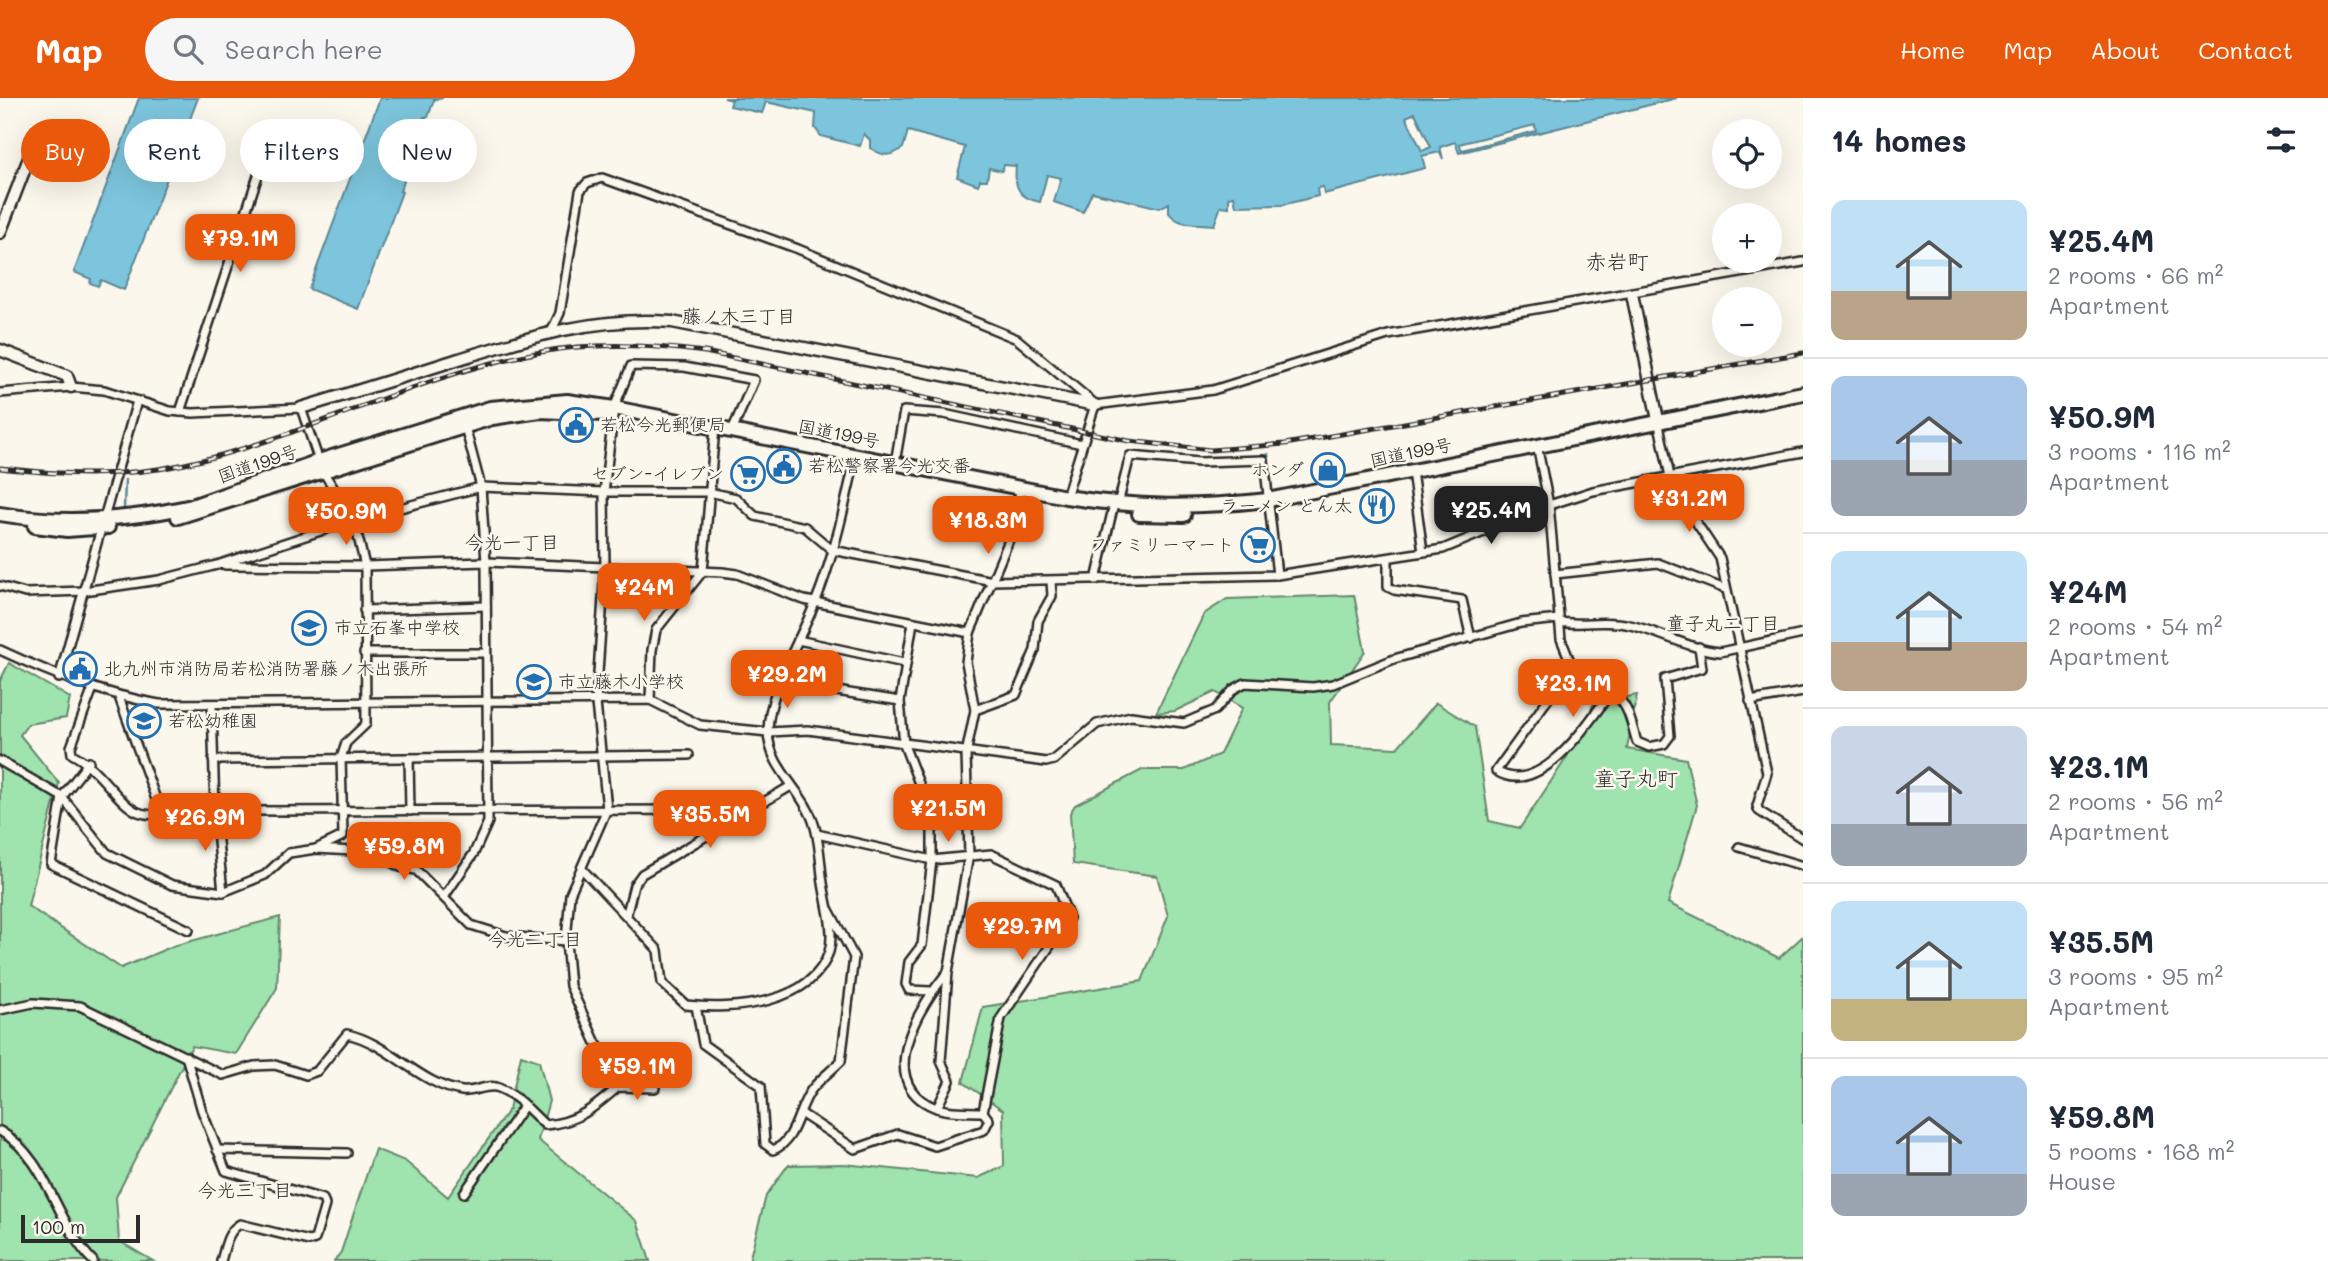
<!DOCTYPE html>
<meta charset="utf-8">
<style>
body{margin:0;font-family:Mali,"Klee One",sans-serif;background:#f6f6f7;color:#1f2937;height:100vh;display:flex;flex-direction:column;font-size:26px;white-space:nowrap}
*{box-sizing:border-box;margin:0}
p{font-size:23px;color:#747a83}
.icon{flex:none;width:38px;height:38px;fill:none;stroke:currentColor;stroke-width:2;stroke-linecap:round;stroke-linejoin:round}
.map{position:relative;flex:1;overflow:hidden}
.side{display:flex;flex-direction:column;background:#fff;width:525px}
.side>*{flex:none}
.hud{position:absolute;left:21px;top:21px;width:665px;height:63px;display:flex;gap:14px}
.tools{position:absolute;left:1712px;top:21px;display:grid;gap:14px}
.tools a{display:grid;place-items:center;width:70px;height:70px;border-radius:50%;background:#fff;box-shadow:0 7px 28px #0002;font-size:35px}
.scale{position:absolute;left:21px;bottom:18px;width:119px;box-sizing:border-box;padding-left:7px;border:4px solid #2b2b2b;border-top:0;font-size:19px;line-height:24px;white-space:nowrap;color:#2b2b2b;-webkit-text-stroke:5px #fbf7ec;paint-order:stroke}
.price{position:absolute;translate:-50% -60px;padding:0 16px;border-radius:14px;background:#ea580c;color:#fff;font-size:23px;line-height:46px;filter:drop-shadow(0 2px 4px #0008)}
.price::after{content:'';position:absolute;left:50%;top:42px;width:21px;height:16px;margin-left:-10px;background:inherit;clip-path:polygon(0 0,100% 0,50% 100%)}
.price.current{background:#222;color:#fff}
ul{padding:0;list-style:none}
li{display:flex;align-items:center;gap:21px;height:175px;padding:0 28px}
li+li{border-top:2px solid #e0e1e3}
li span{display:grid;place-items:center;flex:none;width:196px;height:140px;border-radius:14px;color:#555}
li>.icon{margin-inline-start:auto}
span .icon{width:84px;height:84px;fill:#fffc;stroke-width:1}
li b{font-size:30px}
h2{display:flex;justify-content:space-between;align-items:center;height:84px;padding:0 28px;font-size:30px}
.chip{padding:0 24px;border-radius:32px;background:#fff;box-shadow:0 7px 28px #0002;font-size:24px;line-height:63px}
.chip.current{background:#ea580c;color:#fff}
header{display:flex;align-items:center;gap:42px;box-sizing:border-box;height:98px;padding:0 35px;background:#ea580c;color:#fff}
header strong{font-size:33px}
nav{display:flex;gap:38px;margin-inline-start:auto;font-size:24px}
.search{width:490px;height:63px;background:#f6f6f7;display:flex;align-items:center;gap:18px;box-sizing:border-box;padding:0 24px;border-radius:38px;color:#747a83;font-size:26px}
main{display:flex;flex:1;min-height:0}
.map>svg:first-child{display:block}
.green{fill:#9fe3ae;stroke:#65876c;stroke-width:2}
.water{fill:#7cc5dc;stroke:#5c8795;stroke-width:2;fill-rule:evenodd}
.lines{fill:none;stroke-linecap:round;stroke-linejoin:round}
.stream{stroke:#5c8795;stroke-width:2.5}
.street-casing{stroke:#2b2b2b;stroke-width:12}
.secondary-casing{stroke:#2b2b2b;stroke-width:15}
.highway-casing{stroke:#2b2b2b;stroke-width:18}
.street{stroke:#fbf7ec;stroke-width:7}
.secondary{stroke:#fbf7ec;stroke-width:10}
.highway{stroke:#fbf7ec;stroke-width:12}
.rail-casing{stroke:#2b2b2b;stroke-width:5}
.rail{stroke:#fbf7ec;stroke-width:2.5;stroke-dasharray:8;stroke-linecap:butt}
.labels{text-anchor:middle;stroke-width:5;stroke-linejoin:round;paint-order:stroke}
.poi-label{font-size:18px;fill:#2b2b2b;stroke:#fbf7ec;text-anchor:start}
.street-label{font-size:18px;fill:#2b2b2b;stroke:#fbf7ec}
.neighbourhood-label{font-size:19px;fill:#2b2b2b;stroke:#fbf7ec}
.quarter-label{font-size:21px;fill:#2b2b2b;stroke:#fbf7ec}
</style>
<header>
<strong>Map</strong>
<div class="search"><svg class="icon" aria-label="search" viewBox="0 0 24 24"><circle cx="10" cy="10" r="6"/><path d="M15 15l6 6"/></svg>Search here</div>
<nav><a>Home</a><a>Map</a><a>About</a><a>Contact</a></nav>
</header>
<main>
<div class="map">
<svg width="1803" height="1163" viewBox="0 0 1803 1163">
<rect width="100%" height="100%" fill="#fbf7ec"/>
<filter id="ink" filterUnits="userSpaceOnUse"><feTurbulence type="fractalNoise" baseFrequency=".0143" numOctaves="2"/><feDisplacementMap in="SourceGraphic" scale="14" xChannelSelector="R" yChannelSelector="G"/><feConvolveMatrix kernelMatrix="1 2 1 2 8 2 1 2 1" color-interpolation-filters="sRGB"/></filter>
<g filter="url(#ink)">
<g class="green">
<path d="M1354,497L1365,553L1330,604L1331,647L1397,650L1436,605L1475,629L1489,723L1520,730L1567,659L1594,605L1637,597L1627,651L1686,661L1697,707L1668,805L1779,860L1803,838V1163H749L766,1098L788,1067L844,1066L978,1080L1004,1068L1003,1012L963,984L983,909L1142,883L1168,818L1157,778L1073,766L1070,715L1075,707L1142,672H1184L1220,656L1242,610L1215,594L1175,613L1156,615L1204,516L1227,501Z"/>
<path d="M9,565L70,600L66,620L28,626L20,637L59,685L28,808L121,870L173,848L280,819L277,890L236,956L192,948L116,1099L119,1143L153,1163H0V583Z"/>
<path d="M521,957L539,963L549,1003L538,1042L637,1123L650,1163H334L341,1154L375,1051L405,1063L448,1099L509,1011Z"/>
</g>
<g class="water">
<path d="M139,0H198L124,192L101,182L98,188L90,185L91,181L74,174Z"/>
<path d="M380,0H443L434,2L428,19H424L426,22L421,35L418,34L421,38L400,93L402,94L358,211L309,191Z"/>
<path d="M724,0H1677L1459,55L1455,44L1440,49L1443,61L1440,54L1422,58L1425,70L1324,96L1323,89L1317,90L1318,98L1282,107L1236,108L1234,98L1229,99V109L1221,108L1214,127C1197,124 1181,130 1169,115V105L1160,110L1092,94L1083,114L1054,104L1061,80L1047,77L1040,104C1017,100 1014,87 1016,68L1004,67L1002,73L989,70L987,82H980L978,87L957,79L965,49L908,33L903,50C889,60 883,58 870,50V42L864,36L860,48L821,38L815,30L816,15L766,4L762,15L730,8L732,2ZM1415,15L1431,49L1422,53L1406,19ZM1535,27L1536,33L1462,52L1459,46Z"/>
</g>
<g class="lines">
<g class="stream">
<path d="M1268,356L1270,387"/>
<path d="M124,411L125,382"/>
</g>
<g class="street-casing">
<g id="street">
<path d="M552,232L560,215L580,93L587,85L602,80L798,151L1017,241L1095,306"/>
<path d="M0,295L71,289L104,292L170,313L193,315L301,310L322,372L354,422L365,468L366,626L346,645L341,660L343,738L316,751"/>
<path d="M1095,307L1213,292L1388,237L1803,164"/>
<path d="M180,314L274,29"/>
<path d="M1658,322L1672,388L1720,460L1767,675L1757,708L1759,713L1803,741"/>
<path d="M1537,347L1549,407L1561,541L1572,568L1496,673C1539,700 1584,630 1606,601L1614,598C1629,604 1632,630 1637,644L1649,649L1664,646L1670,638L1665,581L1702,570L1699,549"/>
<path d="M895,365L904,313L944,316L1082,346"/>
<path d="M1412,373L1423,454"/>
<path d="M1066,399L1095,307"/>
<path d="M1118,406L1130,358L1199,364L1264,362L1277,477"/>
<path d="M1388,461V489L1394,492L1462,502L1471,540"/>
<path d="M225,467L365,468L486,464L722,474L737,476L804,502L970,535"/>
<path d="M1555,476L1658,465L1725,491"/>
<path d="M1096,482L1114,406"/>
<path d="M0,488L25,495L84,493L159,482L217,467L354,422L481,389L604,394H709L736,400L755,418L805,429L832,452L993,483L1277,477L1443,451L1549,407L1593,393L1803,354"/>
<path d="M364,512L486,508"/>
<path d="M913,524L900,603L904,647L932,719V762L922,847L909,864L906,886L909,892L931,893"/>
<path d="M1559,524C1583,528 1606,521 1630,527C1661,534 1689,551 1720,554L1803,536"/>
<path d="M798,542L904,565"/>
<path d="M0,552C52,576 102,596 159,606L650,602L700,627L768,634L808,632L1046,664L1054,662L1097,626L1131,618L1184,625L1215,612L1234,591L1245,585L1313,589L1333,586L1394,561L1521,525L1559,521"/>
<path d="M364,555H486"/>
<path d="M59,580L137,303"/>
<path d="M779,584L900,603"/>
<path d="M93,590L71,649L72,656C100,670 118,706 138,714C155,721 196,714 215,713L691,712L697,715L699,722"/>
<path d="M119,599L161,715"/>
<path d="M650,602L652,552L656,532L703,473L715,330"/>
<path d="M1750,603L1803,594"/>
<path d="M212,607L215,713L223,794"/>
<path d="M975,612L1016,597L1035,552L1038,523L1052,498L1051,483"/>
<path d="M409,660L410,713"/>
<path d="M213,662L689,657"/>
<path d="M0,663L62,699L107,755L172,787L223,794L265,777L289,755L316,751L372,754L400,769L416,772L471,827L506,838L566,843"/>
<path d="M89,664L62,699L51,766L189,832"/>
<path d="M1739,749L1803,768"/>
<path d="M582,771L658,852L662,885L686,907C732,913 812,906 829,854C835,834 826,805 823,785C820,765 820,742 813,723C802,691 769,670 768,634C768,593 800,543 815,505C834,459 845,406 856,357"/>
<path d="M444,799L474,755L488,724L486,464L481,389L464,325"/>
<path d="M627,815L634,787L642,776L791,688"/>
<path d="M948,874C920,906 873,984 934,1009C948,1015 968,1013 983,1014"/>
<path d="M696,908L703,946L761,988L765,1046L773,1052C797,1043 798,1008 812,991C820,981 832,972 841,963L854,859L829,812"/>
<path d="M0,912L33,905L80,908L223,977L254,968L275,967L306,977L317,973L347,936C389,945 420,987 462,993C474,995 488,985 499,990C517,997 531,1014 545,1027C577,1025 595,1009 618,989L655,990"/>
<path d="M186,958L202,1013L226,1073L323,1101L325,1107L315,1141L309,1143L240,1126C227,1133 225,1150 221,1163"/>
<path d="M618,989L619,977L596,945L570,888L566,843L570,796L607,711L596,605L605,470L604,394L614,310L631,268L684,269L754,282L732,333"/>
<path d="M937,1010L950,983L941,963L948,874L969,757L966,656L975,612L966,564L970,535L1009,442L1021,389"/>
<path d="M802,1016L855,1051L898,1036L935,1048L984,1032L989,1022L983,1014L1001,920L1069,820L1056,787L991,756L932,762L817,736"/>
<path d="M0,1033C48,1060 56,1126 93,1163"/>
<path d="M217,1052L347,1055"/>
<path d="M464,1095L524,1008"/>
</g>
</g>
<g class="secondary-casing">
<g id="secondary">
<path d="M0,135L34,47"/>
<path d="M1632,196L1658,322"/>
<path d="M0,252L67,278L71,289"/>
<path d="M301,310C354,294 406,278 459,261C530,239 596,218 672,224L1095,307"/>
</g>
</g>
<g class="highway-casing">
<g id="highway">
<path d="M0,416C64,427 128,422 192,408L319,363L490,310L567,303L614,310L1066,399C1138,410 1196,410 1268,402L1803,295"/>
<path d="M1139,416L1184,417"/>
<path d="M178,419L492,320L540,313L605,316"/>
<path d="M35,428L67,432L108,429"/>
</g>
</g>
<use href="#street" class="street"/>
<use href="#secondary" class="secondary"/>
<use href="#highway" class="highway"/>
<g class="rail-casing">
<path id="rail" d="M0,370C62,377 123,380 185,366C307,339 418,276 541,254C596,244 650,247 705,254L1129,343L1211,352L1285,346L1803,255"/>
</g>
<use href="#rail" class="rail"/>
</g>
</g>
<defs>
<g id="civic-ring" transform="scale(1.75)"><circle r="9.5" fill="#fbf7ec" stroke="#1f6fb2" stroke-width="1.5"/><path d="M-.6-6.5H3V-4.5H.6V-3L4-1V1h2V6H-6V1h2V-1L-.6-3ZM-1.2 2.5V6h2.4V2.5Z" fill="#1f6fb2"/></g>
<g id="shop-ring" transform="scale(1.75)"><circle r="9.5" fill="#fbf7ec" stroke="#1f6fb2" stroke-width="1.5"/><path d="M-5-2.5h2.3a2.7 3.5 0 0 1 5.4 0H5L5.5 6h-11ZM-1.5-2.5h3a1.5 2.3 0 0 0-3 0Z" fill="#1f6fb2"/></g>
<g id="supermarket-ring" transform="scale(1.75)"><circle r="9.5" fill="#fbf7ec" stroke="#1f6fb2" stroke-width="1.5"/><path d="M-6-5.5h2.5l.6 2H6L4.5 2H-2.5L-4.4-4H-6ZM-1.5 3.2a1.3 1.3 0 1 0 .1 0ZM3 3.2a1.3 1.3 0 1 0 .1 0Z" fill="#1f6fb2"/></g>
<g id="restaurant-ring" transform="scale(1.75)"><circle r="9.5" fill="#fbf7ec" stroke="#1f6fb2" stroke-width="1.5"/><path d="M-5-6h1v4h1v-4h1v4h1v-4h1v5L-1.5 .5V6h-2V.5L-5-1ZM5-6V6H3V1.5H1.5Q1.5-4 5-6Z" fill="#1f6fb2"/></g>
<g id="school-ring" transform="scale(1.75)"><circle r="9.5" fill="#fbf7ec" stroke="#1f6fb2" stroke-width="1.5"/><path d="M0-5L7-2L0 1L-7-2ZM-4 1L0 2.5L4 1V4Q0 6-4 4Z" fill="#1f6fb2"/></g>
</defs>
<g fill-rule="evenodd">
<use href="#civic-ring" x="576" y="327"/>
<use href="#civic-ring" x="784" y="368"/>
<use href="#shop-ring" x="1328" y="372"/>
<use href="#supermarket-ring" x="748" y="376"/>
<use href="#restaurant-ring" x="1377" y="408"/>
<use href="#supermarket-ring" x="1258" y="447"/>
<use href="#school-ring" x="309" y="530"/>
<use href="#civic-ring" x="80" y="571"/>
<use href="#school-ring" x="534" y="584"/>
<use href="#school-ring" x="144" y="623"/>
</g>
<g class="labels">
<g class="poi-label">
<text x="600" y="333">若松今光郵便局</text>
<text x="808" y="374">若松警察署今光交番</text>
<text x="1304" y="378" text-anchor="end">ホンダ</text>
<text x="724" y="382" text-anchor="end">セブン-イレブン</text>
<text x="1352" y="414" text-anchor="end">ラーメン とん太</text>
<text x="1234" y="453" text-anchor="end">ファミリーマート</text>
<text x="334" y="536">市立石峯中学校</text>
<text x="104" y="577">北九州市消防局若松消防署藤ノ木出張所</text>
<text x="558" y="590">市立藤木小学校</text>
<text x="168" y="629">若松幼稚園</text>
</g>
<g class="street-label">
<text transform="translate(839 336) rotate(11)" y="6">国道199号</text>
<text transform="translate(1411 355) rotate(-12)" y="6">国道199号</text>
<text transform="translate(258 366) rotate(-19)" y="6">国道199号</text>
</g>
<g class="neighbourhood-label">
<text x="739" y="225">藤ノ木三丁目</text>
<text x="512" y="451">今光一丁目</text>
<text x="1723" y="532">童子丸二丁目</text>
<text x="535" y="848">今光二丁目</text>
<text x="245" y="1099">今光三丁目</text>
</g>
<g class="quarter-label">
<text x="1617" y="171">赤岩町</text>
<text x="1636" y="688">童子丸町</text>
</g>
</g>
</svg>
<div class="tools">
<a><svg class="icon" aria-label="locate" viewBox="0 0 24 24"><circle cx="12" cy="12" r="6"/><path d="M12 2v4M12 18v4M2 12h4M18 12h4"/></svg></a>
<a>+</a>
<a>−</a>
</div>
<div class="scale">100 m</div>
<b class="price" style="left:240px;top:176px">¥79.1M</b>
<b class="price" style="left:1689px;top:436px">¥31.2M</b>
<b class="price current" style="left:1491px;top:448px">¥25.4M</b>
<b class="price" style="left:346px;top:449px">¥50.9M</b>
<b class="price" style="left:988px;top:458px">¥18.3M</b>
<b class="price" style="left:644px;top:525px">¥24M</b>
<b class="price" style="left:787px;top:612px">¥29.2M</b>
<b class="price" style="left:1573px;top:621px">¥23.1M</b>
<b class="price" style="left:948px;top:746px">¥21.5M</b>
<b class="price" style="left:710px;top:752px">¥35.5M</b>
<b class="price" style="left:205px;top:755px">¥26.9M</b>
<b class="price" style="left:404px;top:784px">¥59.8M</b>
<b class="price" style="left:1022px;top:864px">¥29.7M</b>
<b class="price" style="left:637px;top:1004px">¥59.1M</b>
<div class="hud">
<a class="chip current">Buy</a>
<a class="chip">Rent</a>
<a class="chip">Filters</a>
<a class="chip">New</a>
</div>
</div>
<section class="side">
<h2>14 homes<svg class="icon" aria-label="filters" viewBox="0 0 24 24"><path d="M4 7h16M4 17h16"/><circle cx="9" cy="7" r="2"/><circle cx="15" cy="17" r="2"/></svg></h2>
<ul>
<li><span style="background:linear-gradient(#bfe0f5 65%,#b9a48a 0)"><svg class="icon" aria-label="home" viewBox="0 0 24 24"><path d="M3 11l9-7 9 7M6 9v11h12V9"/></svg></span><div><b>¥25.4M</b><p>2 rooms · 66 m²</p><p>Apartment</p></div></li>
<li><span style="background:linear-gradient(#a9c7e8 60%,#9aa5b1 0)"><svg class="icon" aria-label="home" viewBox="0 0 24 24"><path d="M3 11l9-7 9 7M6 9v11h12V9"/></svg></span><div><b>¥50.9M</b><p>3 rooms · 116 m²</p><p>Apartment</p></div></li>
<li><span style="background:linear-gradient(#bfe0f5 65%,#b9a48a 0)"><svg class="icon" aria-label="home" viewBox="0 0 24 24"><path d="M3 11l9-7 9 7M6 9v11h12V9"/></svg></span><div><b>¥24M</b><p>2 rooms · 54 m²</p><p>Apartment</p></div></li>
<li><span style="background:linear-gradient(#c9d6e8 70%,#9aa5b1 0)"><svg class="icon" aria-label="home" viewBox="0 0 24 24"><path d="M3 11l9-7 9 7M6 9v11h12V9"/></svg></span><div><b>¥23.1M</b><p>2 rooms · 56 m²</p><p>Apartment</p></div></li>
<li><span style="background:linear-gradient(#bfe0f5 70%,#c2b280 0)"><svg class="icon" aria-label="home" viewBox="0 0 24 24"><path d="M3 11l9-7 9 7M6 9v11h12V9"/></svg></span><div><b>¥35.5M</b><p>3 rooms · 95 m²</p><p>Apartment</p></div></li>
<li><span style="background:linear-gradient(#a9c7e8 70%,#9aa5b1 0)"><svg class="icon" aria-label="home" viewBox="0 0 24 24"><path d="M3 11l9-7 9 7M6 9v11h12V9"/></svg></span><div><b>¥59.8M</b><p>5 rooms · 168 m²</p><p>House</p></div></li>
</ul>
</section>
</main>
